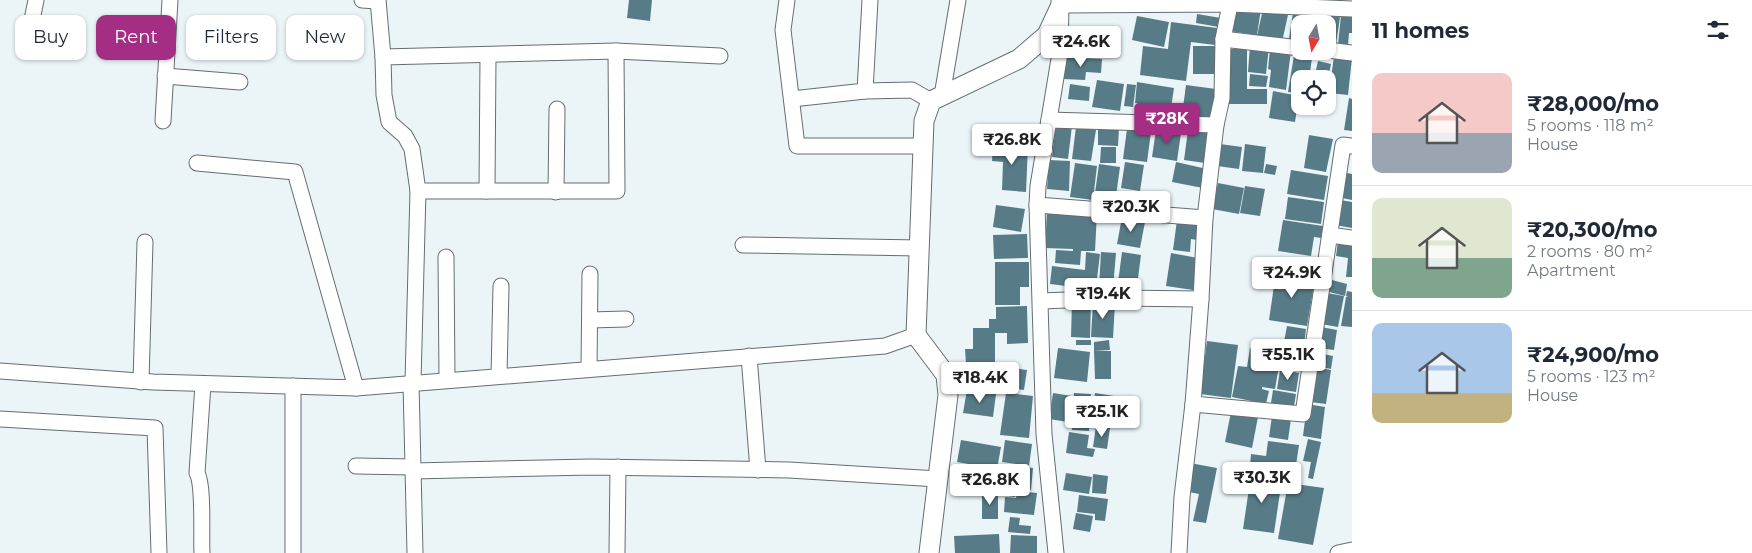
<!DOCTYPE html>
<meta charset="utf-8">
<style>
body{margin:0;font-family:Montserrat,sans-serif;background:#f6f6f7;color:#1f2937;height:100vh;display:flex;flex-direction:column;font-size:19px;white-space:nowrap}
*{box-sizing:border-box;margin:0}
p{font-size:16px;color:#747a83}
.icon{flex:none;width:28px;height:28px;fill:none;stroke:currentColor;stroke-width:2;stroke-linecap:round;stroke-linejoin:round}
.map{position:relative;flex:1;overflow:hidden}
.drawer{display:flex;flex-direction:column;background:#fff;width:400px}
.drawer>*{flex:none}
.hud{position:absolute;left:15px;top:15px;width:475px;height:45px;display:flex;gap:10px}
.needle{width:32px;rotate:190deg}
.tools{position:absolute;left:1291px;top:15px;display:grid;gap:10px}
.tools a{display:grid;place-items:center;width:45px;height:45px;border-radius:10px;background:#fff;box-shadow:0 1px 4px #0004;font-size:25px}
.price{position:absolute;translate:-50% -42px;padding:0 11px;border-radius:5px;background:#fff;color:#222;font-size:16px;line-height:32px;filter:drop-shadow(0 1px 2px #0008)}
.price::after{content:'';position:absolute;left:50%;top:30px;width:15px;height:11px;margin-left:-8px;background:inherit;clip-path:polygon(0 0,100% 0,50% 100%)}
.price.selected{background:#a52e85;color:#fff}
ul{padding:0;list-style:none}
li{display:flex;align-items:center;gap:15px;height:125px;padding:0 20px}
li+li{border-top:1px solid #e0e1e3}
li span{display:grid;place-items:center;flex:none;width:140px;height:100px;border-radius:10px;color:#555}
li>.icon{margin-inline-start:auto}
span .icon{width:60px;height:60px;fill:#fffc;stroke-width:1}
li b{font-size:21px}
h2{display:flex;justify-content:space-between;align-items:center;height:60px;padding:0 20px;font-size:21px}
.chip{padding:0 18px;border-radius:10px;background:#fff;box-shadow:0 1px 4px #0004;font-size:18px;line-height:45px}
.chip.selected{background:#a52e85;color:#fff}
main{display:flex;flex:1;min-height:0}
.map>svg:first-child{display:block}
.building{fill:#587c87}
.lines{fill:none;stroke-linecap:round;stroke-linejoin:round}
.minor-casing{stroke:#656d70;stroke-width:17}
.tertiary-casing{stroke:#656d70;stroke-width:21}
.minor{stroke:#fff;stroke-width:15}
.tertiary{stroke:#fff;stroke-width:19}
</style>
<main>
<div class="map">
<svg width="1352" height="553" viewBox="0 0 1352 553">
<rect width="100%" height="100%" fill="#ebf5f8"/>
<g class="building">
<path d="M629,0H652L650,21L627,18Z"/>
<path d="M1233,4L1261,9L1257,35L1229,31Z"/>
<path d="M1263,9L1288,15L1282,42L1257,36Z"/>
<path d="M1293,12L1302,13L1299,40L1289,39Z"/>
<path d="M1304,13L1315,15L1314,24H1303Z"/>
<path d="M1197,14L1221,18L1219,27L1196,23Z"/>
<path d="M1317,14L1340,17L1336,45L1328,44V24H1315Z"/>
<path d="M1341,15L1352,17V33H1349L1348,46L1338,45Z"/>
<path d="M1137,16L1169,22L1164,47L1132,40Z"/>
<path d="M1171,22L1217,28L1215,45L1191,42L1186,81L1140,75L1143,46L1168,49Z"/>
<path d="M1071,44L1094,45L1093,56L1071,55Z"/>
<path d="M1250,45L1269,47L1266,74L1248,72Z"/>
<rect x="1193" y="46" width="24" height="28"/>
<path d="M1227,49H1247V89H1267V104H1227Z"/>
<path d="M1270,49L1291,51L1286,90L1269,87L1271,70L1268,69Z"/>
<path d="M1294,55L1312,58L1309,79H1300V93L1288,92Z"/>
<path d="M1334,56L1352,58L1348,95L1329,93Z"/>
<path d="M1065,57L1102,59L1101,73L1086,72L1085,80L1064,79Z"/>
<path d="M1318,61L1331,64L1328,79H1314Z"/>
<path d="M1250,74L1268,76L1266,87L1249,86Z"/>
<path d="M1097,80L1124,84L1120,111L1092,107Z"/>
<path d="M1137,82L1174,88L1171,108L1135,103Z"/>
<path d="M1070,84L1090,87L1089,101L1068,99Z"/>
<path d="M1127,84L1136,85L1133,107L1124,106Z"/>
<path d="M1186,85L1216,89L1212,119L1182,115Z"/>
<path d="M1273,91L1299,96L1295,122L1269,118Z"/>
<path d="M1349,98L1352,99V131L1344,130Z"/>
<path d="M1056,124L1072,126L1068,159L1052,157Z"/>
<path d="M1076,127L1096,130L1091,161L1072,159Z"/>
<path d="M1098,127L1119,128L1118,146L1098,145Z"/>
<path d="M1127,129L1151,132L1147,162L1123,159Z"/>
<path d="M1156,130L1181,133L1177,161L1152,157Z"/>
<path d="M1188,130L1209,133L1205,163L1184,160Z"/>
<path d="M1309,135L1333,139L1326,172L1304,168Z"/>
<path d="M993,144L1028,146L1026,192L1002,190L1003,162L992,161Z"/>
<path d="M1220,144L1242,147L1239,169L1217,166Z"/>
<path d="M1245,144L1266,147L1263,173L1242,171Z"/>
<path d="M1101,147H1116V163H1100Z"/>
<path d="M1049,160L1070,161L1069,191L1047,189Z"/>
<path d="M1125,162L1144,165L1140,191L1121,188Z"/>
<path d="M1176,162L1207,169L1203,188L1172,182Z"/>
<path d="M1075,163L1097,166L1093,200L1070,197Z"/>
<path d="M1099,164L1120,167L1116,196L1095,193Z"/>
<path d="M1266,164L1277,166L1275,175L1264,173Z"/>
<path d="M1291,170L1328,176L1324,200L1287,194Z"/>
<path d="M1347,173L1352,174V200L1342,198Z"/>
<path d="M1218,183L1244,188L1239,214L1212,209Z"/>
<path d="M1245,186L1265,189L1260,216L1240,213Z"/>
<path d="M1288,197L1324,202L1321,224L1285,219Z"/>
<path d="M1340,200L1352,202V228L1335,225Z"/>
<path d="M996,205L1025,209L1021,232L993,227Z"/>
<path d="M1047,210L1097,213L1095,251H1081L1080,265L1055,263L1056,250L1073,251V249L1045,248Z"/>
<path d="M1122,217L1145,222L1140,248L1117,244Z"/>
<path d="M1177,220L1200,223L1197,240L1191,239L1190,252L1173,250Z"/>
<path d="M1283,220L1323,226L1321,238L1314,237L1311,256L1278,251Z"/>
<path d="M1027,234L1028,258L994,259L993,235Z"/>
<path d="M1338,241L1352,243V277H1346L1348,258L1336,256Z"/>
<path d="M1086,252L1100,254L1096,287L1083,286L1082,288L1050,284L1052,266L1085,270Z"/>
<path d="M1101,252L1116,253L1113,288L1099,287Z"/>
<path d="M1122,252L1141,255L1137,286L1118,283Z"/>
<path d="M1171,253L1198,258L1193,290L1166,286Z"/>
<path d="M995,262H1029V287H1020V305H995Z"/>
<path d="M1297,265L1310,267L1309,274L1297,272Z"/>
<path d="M1276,272L1315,279L1307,326L1269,320Z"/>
<path d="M1332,280L1347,284L1345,296L1329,292Z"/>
<path d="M1347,291L1352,292V327L1341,326L1346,297H1348L1346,296Z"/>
<path d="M1327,293L1344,296L1338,327L1321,324Z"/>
<path d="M1072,300L1091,301L1090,338L1071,337Z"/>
<path d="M1093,302L1115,303L1113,338L1091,337Z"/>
<path d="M1027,306L1028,343L1007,344V333H995V363L966,364L965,349H973V328H989V319H996V307Z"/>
<path d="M1287,326L1306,329L1304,346L1284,342Z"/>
<path d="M1321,327L1337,330L1334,350L1318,348Z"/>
<rect x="1076" y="340" width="15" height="5"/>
<path d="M1109,340L1110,350L1094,351V342Z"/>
<path d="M1207,341L1238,345L1231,398L1200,394Z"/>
<path d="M1287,347L1303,349L1300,368L1284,365Z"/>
<path d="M1058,348L1090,352L1087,382L1054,378Z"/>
<path d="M1250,348L1264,351L1262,362L1279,366L1275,389L1262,387V389L1269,391L1266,404L1232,397L1238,366L1247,367Z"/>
<path d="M1094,351H1111V379H1095Z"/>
<path d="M1318,353L1333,356L1331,369L1316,366Z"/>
<path d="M969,364L994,367L992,390L967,387Z"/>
<path d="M998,366L1027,370L1024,390L995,386Z"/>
<path d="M1315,367L1331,370L1326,404L1310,402Z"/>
<path d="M1280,370L1299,373L1296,392L1277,389Z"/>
<path d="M967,390L996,394L993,417L963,413Z"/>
<path d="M1273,390L1296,394L1294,406L1271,403Z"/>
<path d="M1006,393L1033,396L1029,438L1000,435Z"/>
<path d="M1053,393L1072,396L1068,422L1049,419Z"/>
<path d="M1074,393L1091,394L1089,431L1072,430Z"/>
<path d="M1095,393L1114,396L1110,427L1091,424Z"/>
<path d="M1307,404L1325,407L1321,439L1303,436Z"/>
<path d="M1231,412L1258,417L1252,448L1225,442Z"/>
<path d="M1272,416L1291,419L1288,440L1269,437Z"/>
<path d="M1096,426L1110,428L1107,449L1093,447Z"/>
<path d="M1069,432L1089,435L1087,448L1095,449L1093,457L1066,453Z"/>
<path d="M1308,439L1321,442L1313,479L1308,478L1311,462L1303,461Z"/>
<path d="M961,440L1001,447L997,469L957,462Z"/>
<path d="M1005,440L1032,444L1029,466L1002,462Z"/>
<path d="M1268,441L1299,445L1295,472L1250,466L1251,454L1266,456Z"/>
<path d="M1190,463L1217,468L1206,523L1193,521L1199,494L1184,491Z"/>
<path d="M1005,465L1033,468L1031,490L1017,487L1015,497L1002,495Z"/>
<path d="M960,466L999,470L997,491L958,486Z"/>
<path d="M1066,473L1092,477L1089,494L1063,490Z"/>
<path d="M1093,474L1108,476L1106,494L1092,493Z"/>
<path d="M1251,475L1282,479L1274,533L1243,529Z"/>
<path d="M1288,483L1324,488L1313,545L1278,539Z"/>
<path d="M1017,491L1037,493L1034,515L1004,512L1005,497L1016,498Z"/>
<rect x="982" y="494" width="16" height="25"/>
<path d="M1079,495L1108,499L1105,521L1095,520V514L1077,512Z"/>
<path d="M1076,513L1093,516L1090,532L1073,529Z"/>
<path d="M1010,517L1020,518L1019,525L1031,526L1030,534L1008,532Z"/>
<path d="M999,534L1000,553H955L954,536Z"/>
<path d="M1011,535L1037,536V553H1010Z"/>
</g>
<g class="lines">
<g class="minor-casing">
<g id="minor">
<path d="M362,0L377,1"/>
<path d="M378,0L383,57L616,51L720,56"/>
<path d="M787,0L783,30L797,146H923"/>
<path d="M29,35L36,0"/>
<path d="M1223,39L1300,48"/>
<path d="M1328,50L1352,53"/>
<path d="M383,57L384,95L389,122L405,136L412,149L418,191L413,382"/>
<path d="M165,76L240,82"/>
<path d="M865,91L912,90L931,101"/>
<path d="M942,96L958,0"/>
<path d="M792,99L865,91L870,0"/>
<path d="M1049,120L1216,125L1222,98L1223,39L1231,0"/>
<path d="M163,121L170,0"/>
<path d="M197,163L295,172L356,388"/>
<path d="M418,191H617L616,51"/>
<path d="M487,191L488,56"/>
<path d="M556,192L557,109"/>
<path d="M1037,205L1205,218"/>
<path d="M1330,235L1352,238"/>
<path d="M743,245L920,248"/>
<path d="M446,257L447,380"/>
<path d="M1201,299L1193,404L1303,414L1343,145L1352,146"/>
<path d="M1041,301L1117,298L1201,299L1205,218L1216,125"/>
<path d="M590,320L626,319"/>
<path d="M749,356L758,470"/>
<path d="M589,369L590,274"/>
<path d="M0,371L153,382L356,388L885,346L916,335"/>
<path d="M499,376L501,286"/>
<path d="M141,382L145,242"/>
<path d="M411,383L415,553"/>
<path d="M0,419L155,428L159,553"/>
<path d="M356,466L413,467"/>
<path d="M413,471L591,467L789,470L938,479"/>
<path d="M202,553C201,535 204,485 197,473L203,384"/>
<path d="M293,553V386"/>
<path d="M617,553L618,467"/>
<path d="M1056,553L1044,434L1037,205L1038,186L1060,53L1061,5L1230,4L1352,9"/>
<path d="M1179,553L1182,497L1193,404"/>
<path d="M1338,553L1352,550"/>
</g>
</g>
<g class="tertiary-casing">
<path id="tertiary" d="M929,553L948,395L946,375L916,335L924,121L931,101L1019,59L1047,35L1061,5V0"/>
</g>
<use href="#minor" class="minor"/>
<use href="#tertiary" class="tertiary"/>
</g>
</svg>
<div class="tools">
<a><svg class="needle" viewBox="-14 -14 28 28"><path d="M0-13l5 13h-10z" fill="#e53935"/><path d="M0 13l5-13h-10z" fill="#747a83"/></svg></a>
<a><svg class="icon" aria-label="locate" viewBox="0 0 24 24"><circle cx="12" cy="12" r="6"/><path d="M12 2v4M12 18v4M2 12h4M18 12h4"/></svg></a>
</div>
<b class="price" style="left:1081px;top:68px">₹24.6K</b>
<b class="price selected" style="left:1167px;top:145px">₹28K</b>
<b class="price" style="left:1012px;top:166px">₹26.8K</b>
<b class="price" style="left:1131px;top:233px">₹20.3K</b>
<b class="price" style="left:1292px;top:299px">₹24.9K</b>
<b class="price" style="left:1103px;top:320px">₹19.4K</b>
<b class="price" style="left:1288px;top:381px">₹55.1K</b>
<b class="price" style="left:980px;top:404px">₹18.4K</b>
<b class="price" style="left:1102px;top:438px">₹25.1K</b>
<b class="price" style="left:1262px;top:504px">₹30.3K</b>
<b class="price" style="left:990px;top:506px">₹26.8K</b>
<div class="hud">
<a class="chip">Buy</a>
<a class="chip selected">Rent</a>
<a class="chip">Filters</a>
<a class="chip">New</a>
</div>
</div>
<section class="drawer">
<h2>11 homes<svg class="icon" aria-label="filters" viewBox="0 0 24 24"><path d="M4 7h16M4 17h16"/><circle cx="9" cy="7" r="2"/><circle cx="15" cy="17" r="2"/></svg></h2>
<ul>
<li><span style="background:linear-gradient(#f6c9c9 60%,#9aa5b1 0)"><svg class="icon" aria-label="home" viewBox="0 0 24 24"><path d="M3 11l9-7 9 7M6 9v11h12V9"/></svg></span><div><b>₹28,000/mo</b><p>5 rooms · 118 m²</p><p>House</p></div></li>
<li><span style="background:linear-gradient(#dfe7d0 60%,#7fa58c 0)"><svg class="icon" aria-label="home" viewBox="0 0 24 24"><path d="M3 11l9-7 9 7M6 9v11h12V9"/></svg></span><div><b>₹20,300/mo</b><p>2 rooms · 80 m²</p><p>Apartment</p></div></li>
<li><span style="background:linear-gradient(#a9c7e8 70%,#c2b280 0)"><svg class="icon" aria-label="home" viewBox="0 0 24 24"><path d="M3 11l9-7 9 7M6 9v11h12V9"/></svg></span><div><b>₹24,900/mo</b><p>5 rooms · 123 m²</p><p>House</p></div></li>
</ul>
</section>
</main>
